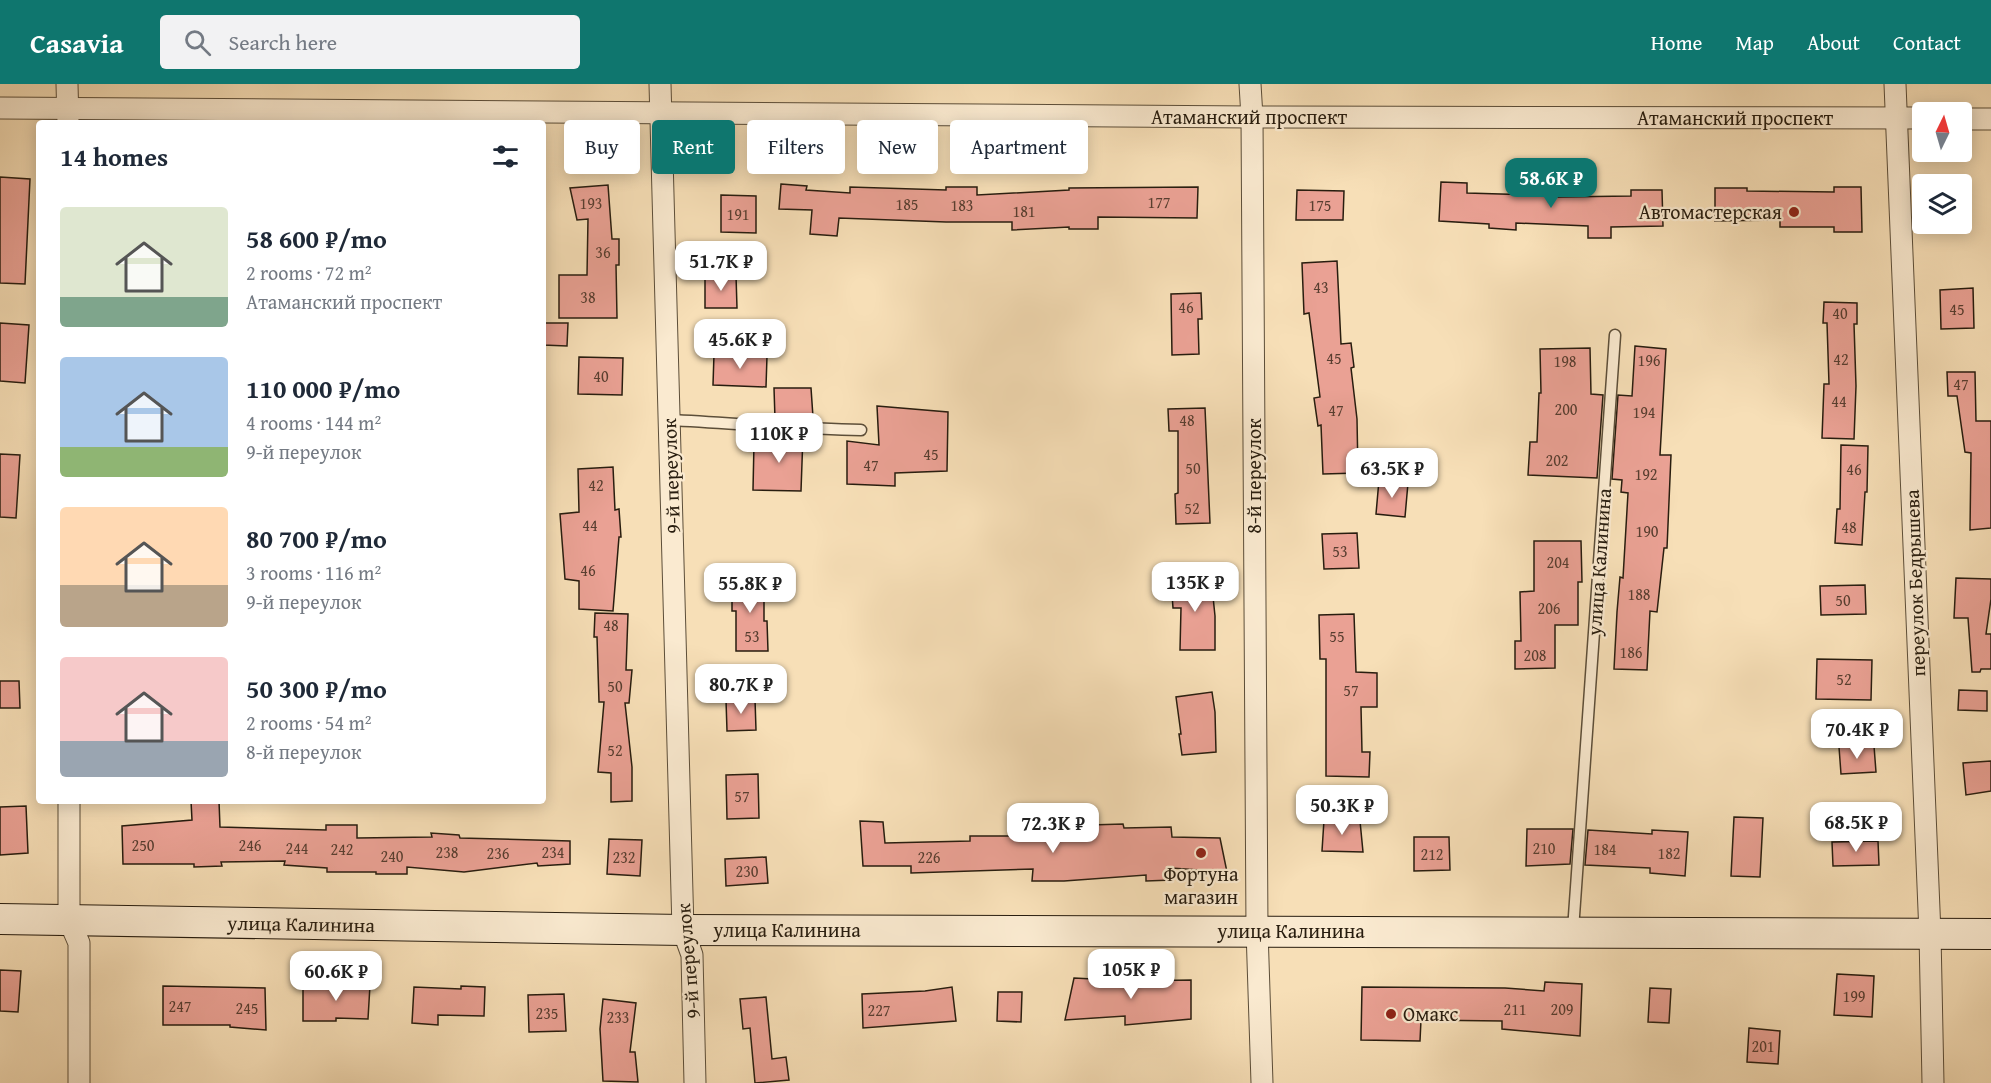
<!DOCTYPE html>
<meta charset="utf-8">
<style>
body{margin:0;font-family:"Gentium Book Plus",serif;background:#f2f2f3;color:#1f2937;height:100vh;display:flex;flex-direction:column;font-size:22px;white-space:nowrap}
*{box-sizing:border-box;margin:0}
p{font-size:20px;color:#747a83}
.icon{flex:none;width:33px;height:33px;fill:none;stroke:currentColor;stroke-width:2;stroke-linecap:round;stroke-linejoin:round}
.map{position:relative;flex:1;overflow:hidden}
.panel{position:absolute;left:36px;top:36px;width:510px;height:684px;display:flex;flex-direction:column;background:#fff;border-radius:6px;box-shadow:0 3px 15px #0003}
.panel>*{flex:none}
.hud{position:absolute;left:564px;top:36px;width:570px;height:54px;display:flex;gap:12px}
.needle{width:39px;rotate:5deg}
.buttons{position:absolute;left:1912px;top:18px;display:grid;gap:12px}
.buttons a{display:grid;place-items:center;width:60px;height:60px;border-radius:6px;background:#fff;box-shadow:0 3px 15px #0003;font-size:30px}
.price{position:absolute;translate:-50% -51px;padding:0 14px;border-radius:12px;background:#fff;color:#222;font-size:20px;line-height:39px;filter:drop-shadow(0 2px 3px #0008)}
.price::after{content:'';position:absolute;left:50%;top:36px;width:18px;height:14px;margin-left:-9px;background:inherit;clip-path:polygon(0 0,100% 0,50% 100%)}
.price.selected{background:#0f766e;color:#fff}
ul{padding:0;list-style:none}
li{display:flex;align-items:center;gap:18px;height:150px;padding:0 24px}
li span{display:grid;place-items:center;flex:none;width:168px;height:120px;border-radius:6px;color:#555}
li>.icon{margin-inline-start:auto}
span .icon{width:72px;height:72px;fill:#fffc;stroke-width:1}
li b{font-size:26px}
h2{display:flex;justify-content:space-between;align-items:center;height:72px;padding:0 24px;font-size:26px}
.tag{padding:0 21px;border-radius:6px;background:#fff;box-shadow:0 3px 15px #0003;font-size:21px;line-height:54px}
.tag.selected{background:#0f766e;color:#fff}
header{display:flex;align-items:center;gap:36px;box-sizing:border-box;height:84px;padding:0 30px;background:#0f766e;color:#fff}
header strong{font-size:28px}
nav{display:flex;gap:33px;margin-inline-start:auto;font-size:21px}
.search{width:420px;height:54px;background:#f2f2f3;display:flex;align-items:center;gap:15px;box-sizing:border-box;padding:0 21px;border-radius:6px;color:#747a83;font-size:22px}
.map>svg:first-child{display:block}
.building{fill:#eaa194;stroke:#281d0f;stroke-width:1.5}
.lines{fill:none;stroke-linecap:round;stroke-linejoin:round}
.service-casing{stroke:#5c4e39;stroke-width:13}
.minor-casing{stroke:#5c4e39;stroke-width:23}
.secondary-casing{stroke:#281d0f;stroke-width:32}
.service{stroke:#faead0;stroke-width:10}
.minor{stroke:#faead0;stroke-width:21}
.secondary{stroke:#faead0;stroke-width:30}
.poi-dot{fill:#8f2418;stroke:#faead0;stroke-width:2}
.labels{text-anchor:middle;stroke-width:4.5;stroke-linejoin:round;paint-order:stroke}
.number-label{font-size:16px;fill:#583e30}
.street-label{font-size:20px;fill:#281d0f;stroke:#faead0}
.poi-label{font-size:20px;fill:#281d0f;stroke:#faead0;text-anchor:end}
</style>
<header>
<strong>Casavia</strong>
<div class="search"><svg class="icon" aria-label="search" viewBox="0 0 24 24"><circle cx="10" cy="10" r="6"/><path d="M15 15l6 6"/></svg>Search here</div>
<nav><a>Home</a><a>Map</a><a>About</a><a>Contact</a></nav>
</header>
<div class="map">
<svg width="1991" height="999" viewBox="0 0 1991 999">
<rect width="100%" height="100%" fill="#f7dfb7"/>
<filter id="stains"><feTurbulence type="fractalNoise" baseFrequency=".00333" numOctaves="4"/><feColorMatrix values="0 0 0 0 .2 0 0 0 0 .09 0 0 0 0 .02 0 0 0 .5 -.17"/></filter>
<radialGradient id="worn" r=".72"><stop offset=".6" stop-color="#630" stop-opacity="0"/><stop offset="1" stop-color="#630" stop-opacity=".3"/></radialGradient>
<g class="building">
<path d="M0,93L30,95L25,200L0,199Z"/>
<path d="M1441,98L1467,99V109L1531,111V105L1558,106V113L1631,112V106H1662L1663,142L1611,143V154H1588V142L1516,139V146L1489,144V140L1439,137Z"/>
<path d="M781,100L807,102L806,106L850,109V103L946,106V103H977V111L1069,106V104L1198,103L1197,134L1098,133V145H1069V143L1012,146V138H946L839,134L837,152L810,150L812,126L779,125Z"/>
<path d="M608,101L612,155H619V181H616L617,234H559V191H587L588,135L577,136L570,104Z"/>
<path d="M1834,103H1861L1862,148H1834V143H1780V136L1715,137V104H1747V107L1834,108Z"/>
<path d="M1297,106L1344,107L1343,136H1296Z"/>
<path d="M721,111L756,112V149L721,148Z"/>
<path d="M1337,177L1341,260L1351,259L1354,283L1351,284L1357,335L1358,389L1323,390L1321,341L1318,342L1314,314L1320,313L1309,229L1304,230L1302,179Z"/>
<path d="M705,191H736L737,224H705Z"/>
<path d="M1973,204L1974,244L1941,245L1940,206Z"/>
<path d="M1201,209L1202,235H1198L1199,270L1172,271L1171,210Z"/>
<path d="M1824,218L1857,219V240H1854L1856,302L1854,355L1822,354L1824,300H1829L1827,239H1823Z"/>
<path d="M0,239L29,241L25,299L0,297Z"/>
<path d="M543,239H568L567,262L543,261Z"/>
<path d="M1635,262L1666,265L1660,371H1671L1667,464H1664L1657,528L1650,527L1647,586L1614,585L1617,528L1620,493L1623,494L1628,409L1621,408L1622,396L1612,395L1618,311L1632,312Z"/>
<path d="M1590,264L1591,310L1603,311L1597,394L1528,391L1530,358H1537L1539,309H1541L1540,265Z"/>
<path d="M714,270L767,272L766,303L713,301Z"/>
<path d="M579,273L623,274L622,311L578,310Z"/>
<path d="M1947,288H1975L1976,337H1991V444L1970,446L1971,369L1965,368L1957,312H1948Z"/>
<path d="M774,304H811L813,333H803V336L775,335Z"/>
<path d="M877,322L948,328L947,387L895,389V402L847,400V357L879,361Z"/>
<path d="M1205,324L1210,439L1176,440L1175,410L1178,409V347H1169L1168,325Z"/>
<path d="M775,350L803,351L801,407L753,406L754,359L775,360Z"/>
<path d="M1841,361L1868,362L1867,408H1865L1862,461L1835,459L1837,425H1840Z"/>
<path d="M0,370L20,371L16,434L0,433Z"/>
<path d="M613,383L615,426L619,425L621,453H619L613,527L579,525V497L565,495L560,430L579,428L578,385Z"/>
<path d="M1379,396L1408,399L1405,433L1376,430Z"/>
<path d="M1357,449L1359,484L1324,485L1322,450Z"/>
<path d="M1534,457H1581L1582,498H1578V541H1555V584L1515,585V557H1521L1520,508L1534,507Z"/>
<path d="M1211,493L1215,532V566H1180L1181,524H1173L1171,496Z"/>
<path d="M732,494H764V537H767L768,567H736V527H732Z"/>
<path d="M1956,494L1991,495V515L1986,550H1991V585H1981L1980,588H1972L1968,534H1954Z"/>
<path d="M1865,501L1866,530L1821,531L1820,502Z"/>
<path d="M595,529L628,530L626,586H632L629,619H625L632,683V717L611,718V689L598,688L604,618H599L597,553H594Z"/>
<path d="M1354,530L1356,588L1377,589V623H1361L1362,668H1370L1369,693L1326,692V575H1320L1319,531Z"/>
<path d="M1817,575L1872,576L1871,616L1816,615Z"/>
<path d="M0,597H19L20,624H0Z"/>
<path d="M1959,606L1987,607V627L1958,626Z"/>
<path d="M1212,608L1215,628L1216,668L1182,671L1179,650H1181L1176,613Z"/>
<path d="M755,615L756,646L727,647L726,616Z"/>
<path d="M1874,662L1876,688L1841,690L1839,663Z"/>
<path d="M1991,677V707L1966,711L1963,679Z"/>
<path d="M758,690L759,734L727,735L726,691Z"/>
<path d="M191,717H219L220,743L326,746V741H357V754L432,753L431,749L459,751L460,754L570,757V780L538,782L537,779L464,788L407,783V790H376V788H327V784L284,781L285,777L221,778L222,782L194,783V780H123L122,742L192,736Z"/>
<path d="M26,722L28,769L0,771V723Z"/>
<path d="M1734,733L1763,734L1760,793L1731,792Z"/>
<path d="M1324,736L1360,737L1363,768L1322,767Z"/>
<path d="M860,737L883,738L885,759L970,757V752H1091L1090,741L1123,740L1124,744L1171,743L1172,753L1220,754L1227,788L1172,784V796L1146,797V791L1064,797H1032L1033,785L911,789V782H863Z"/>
<path d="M1527,745H1573L1570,780L1526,782Z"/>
<path d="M1588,746L1652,750V746L1688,748L1685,792L1650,789V784L1585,781Z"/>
<path d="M1414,753H1449L1450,786L1414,787Z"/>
<path d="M609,755L642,756L640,792L607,790Z"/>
<path d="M1878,757L1879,781L1833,782L1832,758Z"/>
<path d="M766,773L768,799L726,802L725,775Z"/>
<path d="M0,886L21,887L18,928L0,927Z"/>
<path d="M1837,890L1874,892L1872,933L1834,931Z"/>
<path d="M1074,894L1130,897L1191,896V935L1125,941V932L1065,936Z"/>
<path d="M1545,898L1582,900L1580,952L1502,945V937L1421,936L1420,957L1361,956L1362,903L1505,904L1544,907Z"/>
<path d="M348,900L370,901L368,935L336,934V937H303V902Z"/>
<path d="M163,902L265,904L266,946L230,943V941H163Z"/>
<path d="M461,902L485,903L484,932L438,931V941L412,939L414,903L461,905Z"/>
<path d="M952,903L956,937L863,944L862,910L925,907Z"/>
<path d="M1650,904L1671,905L1669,939L1648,938Z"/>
<path d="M998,908H1022L1021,938L997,937Z"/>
<path d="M564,910L566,947L529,948L528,911Z"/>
<path d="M766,913L772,975L786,973L789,996L755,999L750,944L743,945L740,915Z"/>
<path d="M603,915L636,919L630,968H635L638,998L603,997L600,945Z"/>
<path d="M1749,944L1780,947L1778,980L1747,978Z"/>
</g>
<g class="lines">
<g class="service-casing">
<g id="service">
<path d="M670,336C733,339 797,345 861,346"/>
<path d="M1573,846L1615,251"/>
</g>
</g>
<g class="minor-casing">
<g id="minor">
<path d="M67,0L68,38"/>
<path d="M660,0L683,846L692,871L695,999"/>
<path d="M1250,0L1252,33L1257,846L1262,999"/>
<path d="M1895,0L1930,850L1933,999"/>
<path d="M0,24L1252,33L1923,34"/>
<path d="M1962,35H1991"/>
<path d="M69,717V836L79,859V999"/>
</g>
</g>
<g class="secondary-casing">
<path id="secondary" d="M0,835L683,846L1991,850"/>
</g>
<use href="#service" class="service"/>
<use href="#minor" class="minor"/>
<use href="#secondary" class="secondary"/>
</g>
<g class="poi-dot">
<circle cx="1794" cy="128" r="6"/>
<circle cx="1201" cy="769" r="6"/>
<circle cx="1391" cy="930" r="6"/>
</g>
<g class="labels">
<g class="number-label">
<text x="1159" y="124">177</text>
<text x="591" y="125">193</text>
<text x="907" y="126">185</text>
<text x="962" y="127">183</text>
<text x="1320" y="127">175</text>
<text x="1024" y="133">181</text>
<text x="738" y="136">191</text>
<text x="603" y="174">36</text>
<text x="1321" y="209">43</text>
<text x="588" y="219">38</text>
<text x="1186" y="229">46</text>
<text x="1957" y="231">45</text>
<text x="1840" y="235">40</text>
<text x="1334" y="280">45</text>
<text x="1841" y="281">42</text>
<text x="1649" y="282">196</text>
<text x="1565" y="283">198</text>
<text x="601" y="298">40</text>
<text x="1961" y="306">47</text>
<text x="1839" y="323">44</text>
<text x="1566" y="331">200</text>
<text x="1336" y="332">47</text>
<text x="1644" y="334">194</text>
<text x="1187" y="342">48</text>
<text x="931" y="376">45</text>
<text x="1557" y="382">202</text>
<text x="871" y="387">47</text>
<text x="1193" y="390">50</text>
<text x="1854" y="391">46</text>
<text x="1646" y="396">192</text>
<text x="596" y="407">42</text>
<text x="1192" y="430">52</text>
<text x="590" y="447">44</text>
<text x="1849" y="449">48</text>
<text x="1647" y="453">190</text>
<text x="1340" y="473">53</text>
<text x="1558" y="484">204</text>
<text x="588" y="492">46</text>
<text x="1639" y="516">188</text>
<text x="1843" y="522">50</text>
<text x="1549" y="530">206</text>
<text x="611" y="547">48</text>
<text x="752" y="558">53</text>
<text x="1337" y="558">55</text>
<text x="1631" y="574">186</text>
<text x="1535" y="577">208</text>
<text x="1844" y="601">52</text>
<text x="615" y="608">50</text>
<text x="1351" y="612">57</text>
<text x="615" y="672">52</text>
<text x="742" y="718">57</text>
<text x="143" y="767">250</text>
<text x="250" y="767">246</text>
<text x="297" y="770">244</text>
<text x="1544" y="770">210</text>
<text x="342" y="771">242</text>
<text x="1605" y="771">184</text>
<text x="447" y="774">238</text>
<text x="553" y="774">234</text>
<text x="498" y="775">236</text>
<text x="1669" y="775">182</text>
<text x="1432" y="776">212</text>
<text x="392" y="778">240</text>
<text x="624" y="779">232</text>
<text x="929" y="779">226</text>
<text x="747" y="793">230</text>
<text x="1854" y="918">199</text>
<text x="180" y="928">247</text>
<text x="247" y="930">245</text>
<text x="1515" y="931">211</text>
<text x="1562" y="931">209</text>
<text x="879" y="932">227</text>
<text x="547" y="935">235</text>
<text x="618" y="939">233</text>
<text x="1763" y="968">201</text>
</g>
<g class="street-label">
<text x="1249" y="40">Атаманский проспект</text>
<text x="1735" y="41">Атаманский проспект</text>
<text transform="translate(671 392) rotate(-92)" y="7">9-й переулок</text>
<text transform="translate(1254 392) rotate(-90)" y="7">8-й переулок</text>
<text transform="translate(1599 478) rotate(-86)" y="7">улица Калинина</text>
<text transform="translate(1915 499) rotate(-92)" y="7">переулок Бедрышева</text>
<text transform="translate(301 840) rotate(1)" y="7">улица Калинина</text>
<text x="787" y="853">улица Калинина</text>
<text x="1291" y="854">улица Калинина</text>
<text transform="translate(688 877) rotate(-95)" y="7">9-й переулок</text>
</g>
<g class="poi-label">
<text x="1782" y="135">Автомастерская</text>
<text x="1201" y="797" text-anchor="middle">Фортуна<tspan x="1201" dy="23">магазин</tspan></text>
<text x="1403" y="937" text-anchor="start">Омакс</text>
</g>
</g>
<rect width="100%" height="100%" filter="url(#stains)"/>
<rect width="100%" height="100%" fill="url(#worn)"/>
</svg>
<div class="buttons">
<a><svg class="needle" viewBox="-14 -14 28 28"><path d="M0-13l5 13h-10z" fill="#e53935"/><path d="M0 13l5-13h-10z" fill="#747a83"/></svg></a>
<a><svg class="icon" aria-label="layers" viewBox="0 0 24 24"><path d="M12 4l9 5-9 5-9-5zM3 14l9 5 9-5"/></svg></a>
</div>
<b class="price selected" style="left:1551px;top:125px">58.6K ₽</b>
<b class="price" style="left:721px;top:208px">51.7K ₽</b>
<b class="price" style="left:740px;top:286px">45.6K ₽</b>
<b class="price" style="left:779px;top:380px">110K ₽</b>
<b class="price" style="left:1392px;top:415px">63.5K ₽</b>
<b class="price" style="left:1195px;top:529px">135K ₽</b>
<b class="price" style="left:750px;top:530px">55.8K ₽</b>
<b class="price" style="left:741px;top:631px">80.7K ₽</b>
<b class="price" style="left:1857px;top:676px">70.4K ₽</b>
<b class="price" style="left:1342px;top:752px">50.3K ₽</b>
<b class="price" style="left:1856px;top:769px">68.5K ₽</b>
<b class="price" style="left:1053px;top:770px">72.3K ₽</b>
<b class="price" style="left:1131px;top:916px">105K ₽</b>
<b class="price" style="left:336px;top:918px">60.6K ₽</b>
<div class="hud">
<a class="tag">Buy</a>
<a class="tag selected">Rent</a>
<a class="tag">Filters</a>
<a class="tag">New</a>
<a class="tag">Apartment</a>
</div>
<section class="panel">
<h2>14 homes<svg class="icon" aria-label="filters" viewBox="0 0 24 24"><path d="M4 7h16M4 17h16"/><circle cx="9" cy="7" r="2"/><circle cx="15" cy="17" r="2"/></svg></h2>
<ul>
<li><span style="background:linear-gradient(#dfe7d0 75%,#7fa58c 0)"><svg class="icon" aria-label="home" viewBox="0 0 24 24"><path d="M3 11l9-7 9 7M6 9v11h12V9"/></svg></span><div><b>58 600 ₽/mo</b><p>2 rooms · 72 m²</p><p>Атаманский проспект</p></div></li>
<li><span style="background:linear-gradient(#a9c7e8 75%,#8fb573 0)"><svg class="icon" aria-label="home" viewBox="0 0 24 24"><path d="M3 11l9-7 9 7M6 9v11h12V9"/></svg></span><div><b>110 000 ₽/mo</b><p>4 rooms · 144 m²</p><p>9-й переулок</p></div></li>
<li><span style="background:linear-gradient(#ffd9b3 65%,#b9a48a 0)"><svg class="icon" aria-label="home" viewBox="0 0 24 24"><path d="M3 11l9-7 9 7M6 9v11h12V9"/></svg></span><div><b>80 700 ₽/mo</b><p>3 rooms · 116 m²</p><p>9-й переулок</p></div></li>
<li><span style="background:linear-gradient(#f6c9c9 70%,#9aa5b1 0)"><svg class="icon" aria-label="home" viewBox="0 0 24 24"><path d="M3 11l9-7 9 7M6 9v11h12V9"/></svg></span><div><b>50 300 ₽/mo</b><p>2 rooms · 54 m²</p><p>8-й переулок</p></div></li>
</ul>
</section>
</div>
